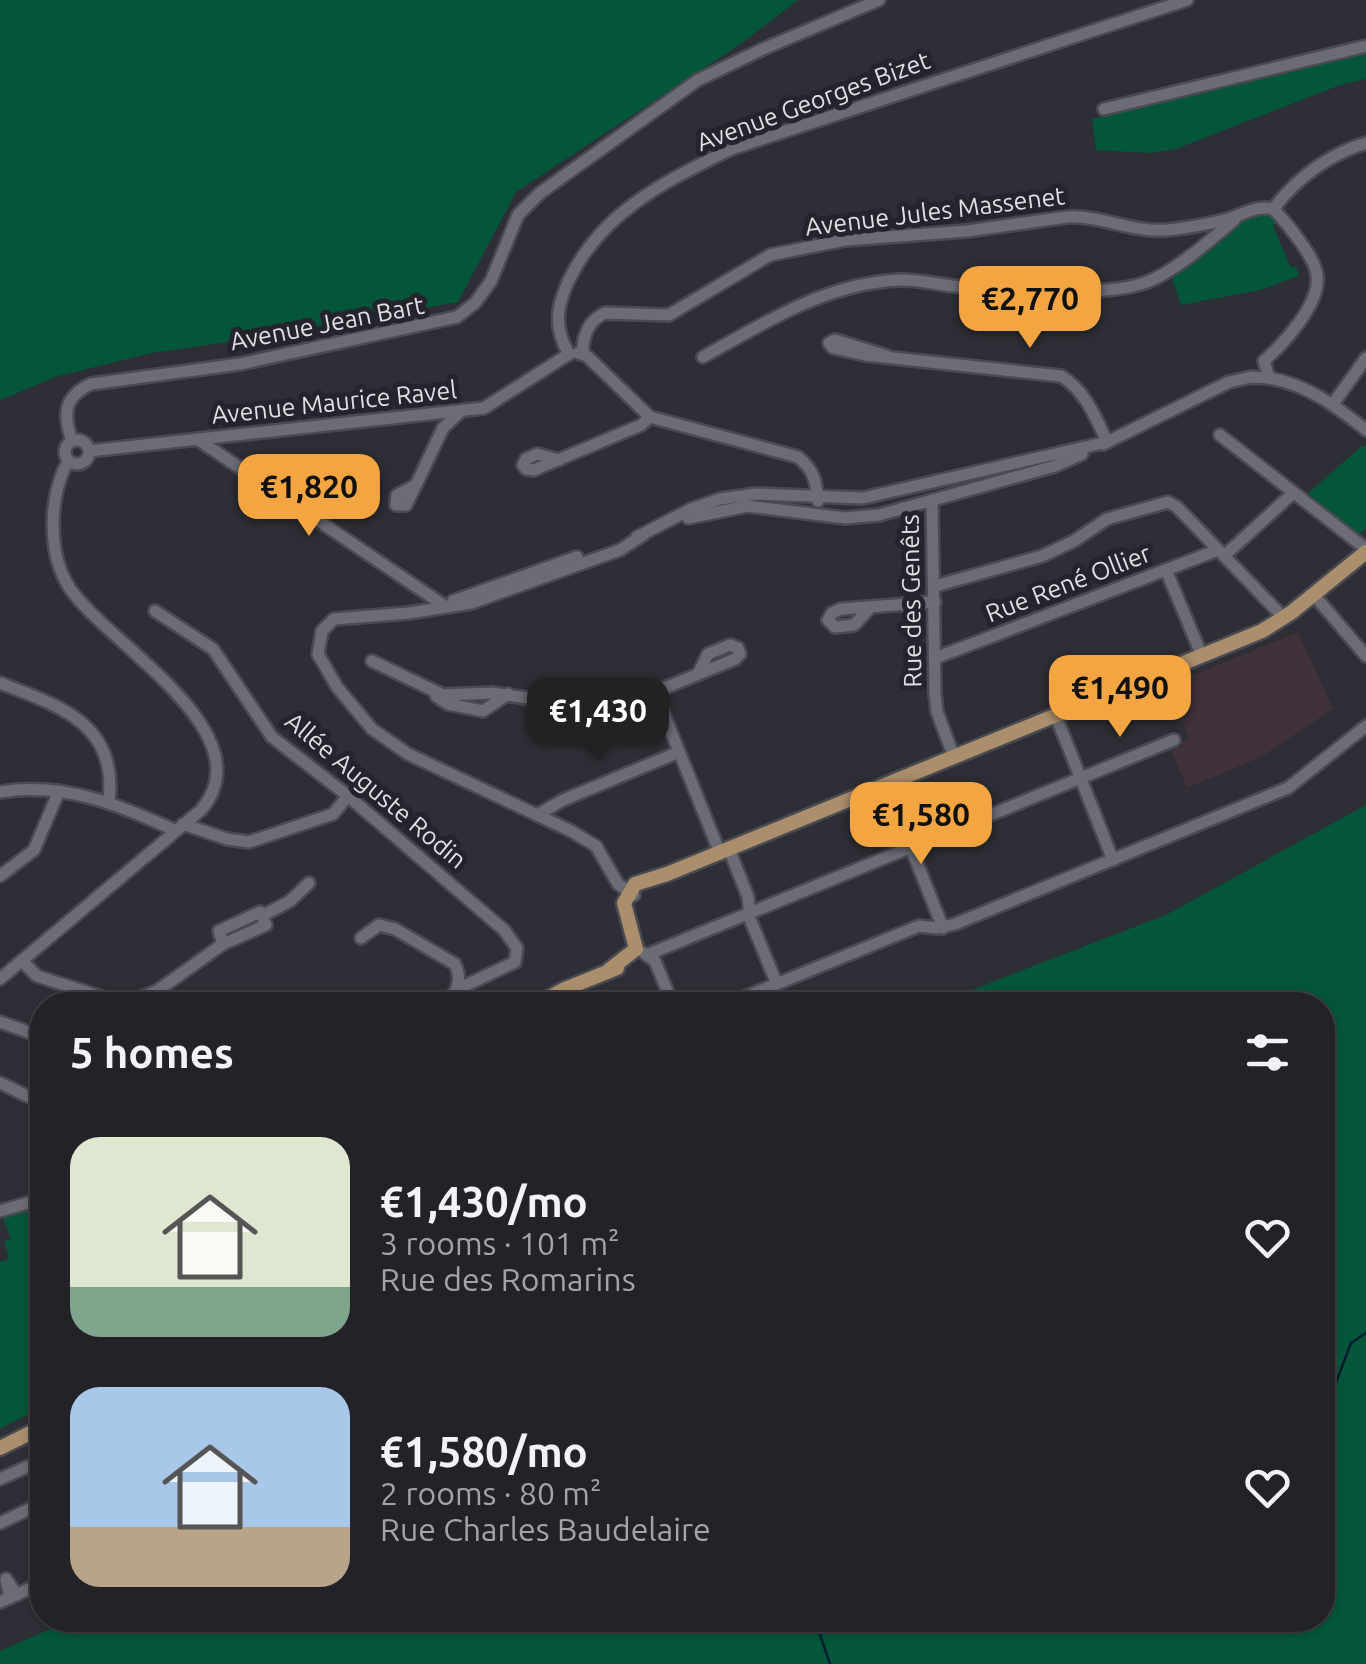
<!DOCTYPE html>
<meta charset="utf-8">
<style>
body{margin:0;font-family:Ubuntu,sans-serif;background:#2e2f34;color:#f1f3f6;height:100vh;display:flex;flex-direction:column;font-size:38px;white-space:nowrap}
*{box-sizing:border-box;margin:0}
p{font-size:32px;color:#a2a4a8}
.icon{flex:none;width:55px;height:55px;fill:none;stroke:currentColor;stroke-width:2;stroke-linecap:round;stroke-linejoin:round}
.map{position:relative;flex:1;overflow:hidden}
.details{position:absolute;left:30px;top:992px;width:1305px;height:640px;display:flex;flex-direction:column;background:#222228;border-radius:40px;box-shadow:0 2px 8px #0004,0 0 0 2px #3f3f45}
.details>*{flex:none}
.price{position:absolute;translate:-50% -85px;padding:0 22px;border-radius:20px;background:#f2a541;color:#111;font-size:32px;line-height:65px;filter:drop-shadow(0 2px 5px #0008)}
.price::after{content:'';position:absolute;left:50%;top:60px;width:30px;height:22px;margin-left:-15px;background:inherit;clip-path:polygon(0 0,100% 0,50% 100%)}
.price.on{background:#222;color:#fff}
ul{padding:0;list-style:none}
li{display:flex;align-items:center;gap:30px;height:250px;padding:0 40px}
li span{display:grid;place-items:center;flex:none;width:280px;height:200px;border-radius:30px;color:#555}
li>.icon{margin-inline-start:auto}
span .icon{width:120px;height:120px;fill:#fffc;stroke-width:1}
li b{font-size:42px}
h2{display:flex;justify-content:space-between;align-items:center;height:120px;padding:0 40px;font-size:42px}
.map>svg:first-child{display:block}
.education{fill:#42303a}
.green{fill:#035639}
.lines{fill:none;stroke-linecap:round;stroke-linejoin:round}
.stream{stroke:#001e30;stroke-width:2.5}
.minor-casing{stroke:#4a4a52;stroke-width:16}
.major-casing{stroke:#4a4a52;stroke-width:19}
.minor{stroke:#6b6c75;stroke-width:11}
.major{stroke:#ab8f6c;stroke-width:14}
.labels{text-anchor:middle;stroke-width:10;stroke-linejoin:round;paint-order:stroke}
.street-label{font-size:25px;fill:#dfdfe5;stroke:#24242c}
</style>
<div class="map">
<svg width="1366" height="1664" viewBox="0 0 1366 1664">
<rect width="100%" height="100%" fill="#2e2e36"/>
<path class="education" d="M1298,632L1333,709L1261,757L1187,788L1170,747L1180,748L1182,742L1190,739L1167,686Z"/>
<g class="green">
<path d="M0,0H798L742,43L516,192L458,302L270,336L152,353L58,376L0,400Z"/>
<path d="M1366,51V79L1340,85L1176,149L1150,153L1096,150L1092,119Z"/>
<path d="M1266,214L1278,223L1273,226L1291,268L1296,266L1299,276L1260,290L1181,305L1170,273C1197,252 1231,218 1266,214Z"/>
<path d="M1363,445L1366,447V528L1356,537L1305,496Z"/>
<path d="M1366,805V1664H0V1651L71,1620H1322V1005H933L1168,914Z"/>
<path d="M35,1209L42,1211V1407L0,1429V1262L9,1259L4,1241L11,1239L2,1216Z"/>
</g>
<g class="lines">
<g class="stream">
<path d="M1322,1392L1335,1385L1351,1343L1366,1333"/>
<path d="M815,1620L830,1664"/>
</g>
<g class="minor-casing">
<g id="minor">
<path d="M1104,109L1366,46"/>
<path d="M1273,209C1286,222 1315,257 1317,275C1321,304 1283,344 1264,361L1269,378C1308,385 1336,406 1366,430"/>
<path d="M1273,209C1298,177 1327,155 1366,143"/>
<path d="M578,353L587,356L650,417L798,457C814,470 816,481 818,501"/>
<path d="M569,354C554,329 556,308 568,282C601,212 664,182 731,149L1187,0"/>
<path d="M583,354C582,336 589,320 605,313L669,315L770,255L845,240L967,231L1067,217C1101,215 1133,233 1167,230C1187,228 1209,224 1228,219C1244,214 1257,205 1273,209"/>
<path d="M887,356L835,340L829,343L833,348L865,355L1061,376C1085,390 1096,418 1107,442"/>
<path d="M703,357C766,322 824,284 899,280C916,279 935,284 952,286C996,290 1101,297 1141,284C1171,275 1211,240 1235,219"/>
<path d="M1333,404L1366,358"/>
<path d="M1220,435L1366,549"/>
<path d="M197,439L445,606"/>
<circle cx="77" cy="452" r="12"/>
<path d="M72,441C63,415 63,397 91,384L240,364L457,317L475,303L491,281L518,215L540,193L698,80L763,49L879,0"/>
<path d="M1103,444L1229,382L1251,377L1269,378"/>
<path d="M89,451L484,408L569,354"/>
<path d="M559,460L537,454L526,459L523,465L526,469L534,470L641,425L650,417"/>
<path d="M416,485L406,505H396L397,495L416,485L443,428L461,411"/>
<path d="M932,500L935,694L937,712L954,757"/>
<path d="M688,518L748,506L845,518L879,515L1055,466L1082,454"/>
<path d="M637,537L691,509L720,499L756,494L863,498L1107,442"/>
<path d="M1224,556L1292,494"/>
<path d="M1166,570L1202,656"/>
<path d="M935,586L1042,556L1074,541L1107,519L1168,502L1177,507L1284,618"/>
<path d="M1314,595L1366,656"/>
<path d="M453,601L577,557"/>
<path d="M871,607L854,625L835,627L828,620L832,613L841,609L935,602"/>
<path d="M155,611L213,649L272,737L348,796L504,930L517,948L515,962L458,989"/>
<path d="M935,658L1218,550"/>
<path d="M372,661L443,695L492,693L603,709L655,692L735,659L740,654L738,648L730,645L708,654L698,674"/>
<path d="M0,683C60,706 118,724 109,801"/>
<path d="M655,692L720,853"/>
<path d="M436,696L448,704L483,711L508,694"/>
<path d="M1056,716L1113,860"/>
<path d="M886,785L943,928"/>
<path d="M0,792C63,782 118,804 174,830"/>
<path d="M537,815L563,800L679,752"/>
<path d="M183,824L227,839L249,842L333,814L348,796"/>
<path d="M729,849L748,897L750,919L777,984"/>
<path d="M0,876L34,850L59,791"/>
<path d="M634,895L618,884L596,846L571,831L408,754L372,729L337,687L318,654L322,631L334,619L409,613L471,603L620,550L643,535"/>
<path d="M361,938L379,925L395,929L455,964C463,982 457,990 446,1005"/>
<path d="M223,944L219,931L260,912L262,916"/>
<path d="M644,953L655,961L673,1005"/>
<path d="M649,954L1174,740"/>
<path d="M22,961L37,976L105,998L132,1001L157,991L223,944L266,925L262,916L290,901L309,883"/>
<path d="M0,979L201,810C268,732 103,641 69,587C47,552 49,496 68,461"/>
<path d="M725,1005L919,926L938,928L955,924L1268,796L1288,788L1366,726"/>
<path d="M0,1022L42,1037"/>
<path d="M0,1083L42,1103"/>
<path d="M0,1211L42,1199"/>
<path d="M0,1479L29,1466L42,1470"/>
<path d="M0,1523L42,1503"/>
<path d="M10,1598L6,1579L17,1595"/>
<path d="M0,1602L42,1583"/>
</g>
</g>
<g class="major-casing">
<g id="major">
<path d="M609,970L636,949L624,903L635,884L667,874L1262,631L1292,612L1366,552"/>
<path d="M536,1005L565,989L617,968"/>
<path d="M0,1448L42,1427"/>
</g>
</g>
<use href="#minor" class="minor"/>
<use href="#major" class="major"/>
</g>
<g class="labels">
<g class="street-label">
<text transform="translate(813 101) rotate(-20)" y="9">Avenue Georges Bizet</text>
<text transform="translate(935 211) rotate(-7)" y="9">Avenue Jules Massenet</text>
<text transform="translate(327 323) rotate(-11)" y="9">Avenue Jean Bart</text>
<text transform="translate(334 402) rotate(-6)" y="9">Avenue Maurice Ravel</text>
<text transform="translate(1068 583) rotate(-21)" y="9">Rue René Ollier</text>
<text transform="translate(911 601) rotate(-91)" y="9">Rue des Genêts</text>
<text transform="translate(376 790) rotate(40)" y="9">Allée Auguste Rodin</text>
</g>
</g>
</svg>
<b class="price" style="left:1030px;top:351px">€2,770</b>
<b class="price" style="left:309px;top:539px">€1,820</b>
<b class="price" style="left:1120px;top:740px">€1,490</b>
<b class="price on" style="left:598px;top:763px">€1,430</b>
<b class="price" style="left:921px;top:867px">€1,580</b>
<section class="details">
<h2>5 homes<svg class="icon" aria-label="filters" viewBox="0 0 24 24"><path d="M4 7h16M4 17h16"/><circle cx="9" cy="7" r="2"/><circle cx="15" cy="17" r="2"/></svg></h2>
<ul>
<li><span style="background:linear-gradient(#dfe7d0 75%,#7fa58c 0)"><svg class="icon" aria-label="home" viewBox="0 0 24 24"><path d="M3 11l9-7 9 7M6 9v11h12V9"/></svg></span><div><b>€1,430/mo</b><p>3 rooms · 101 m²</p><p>Rue des Romarins</p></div><svg class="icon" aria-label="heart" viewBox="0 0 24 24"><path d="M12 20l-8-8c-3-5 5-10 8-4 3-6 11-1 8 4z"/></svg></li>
<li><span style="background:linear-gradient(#a9c7e8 70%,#b9a48a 0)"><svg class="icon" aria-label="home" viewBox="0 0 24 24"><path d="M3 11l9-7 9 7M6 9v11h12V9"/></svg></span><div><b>€1,580/mo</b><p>2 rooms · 80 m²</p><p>Rue Charles Baudelaire</p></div><svg class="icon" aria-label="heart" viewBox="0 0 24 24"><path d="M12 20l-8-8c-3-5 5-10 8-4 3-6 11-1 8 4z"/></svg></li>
</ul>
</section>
</div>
